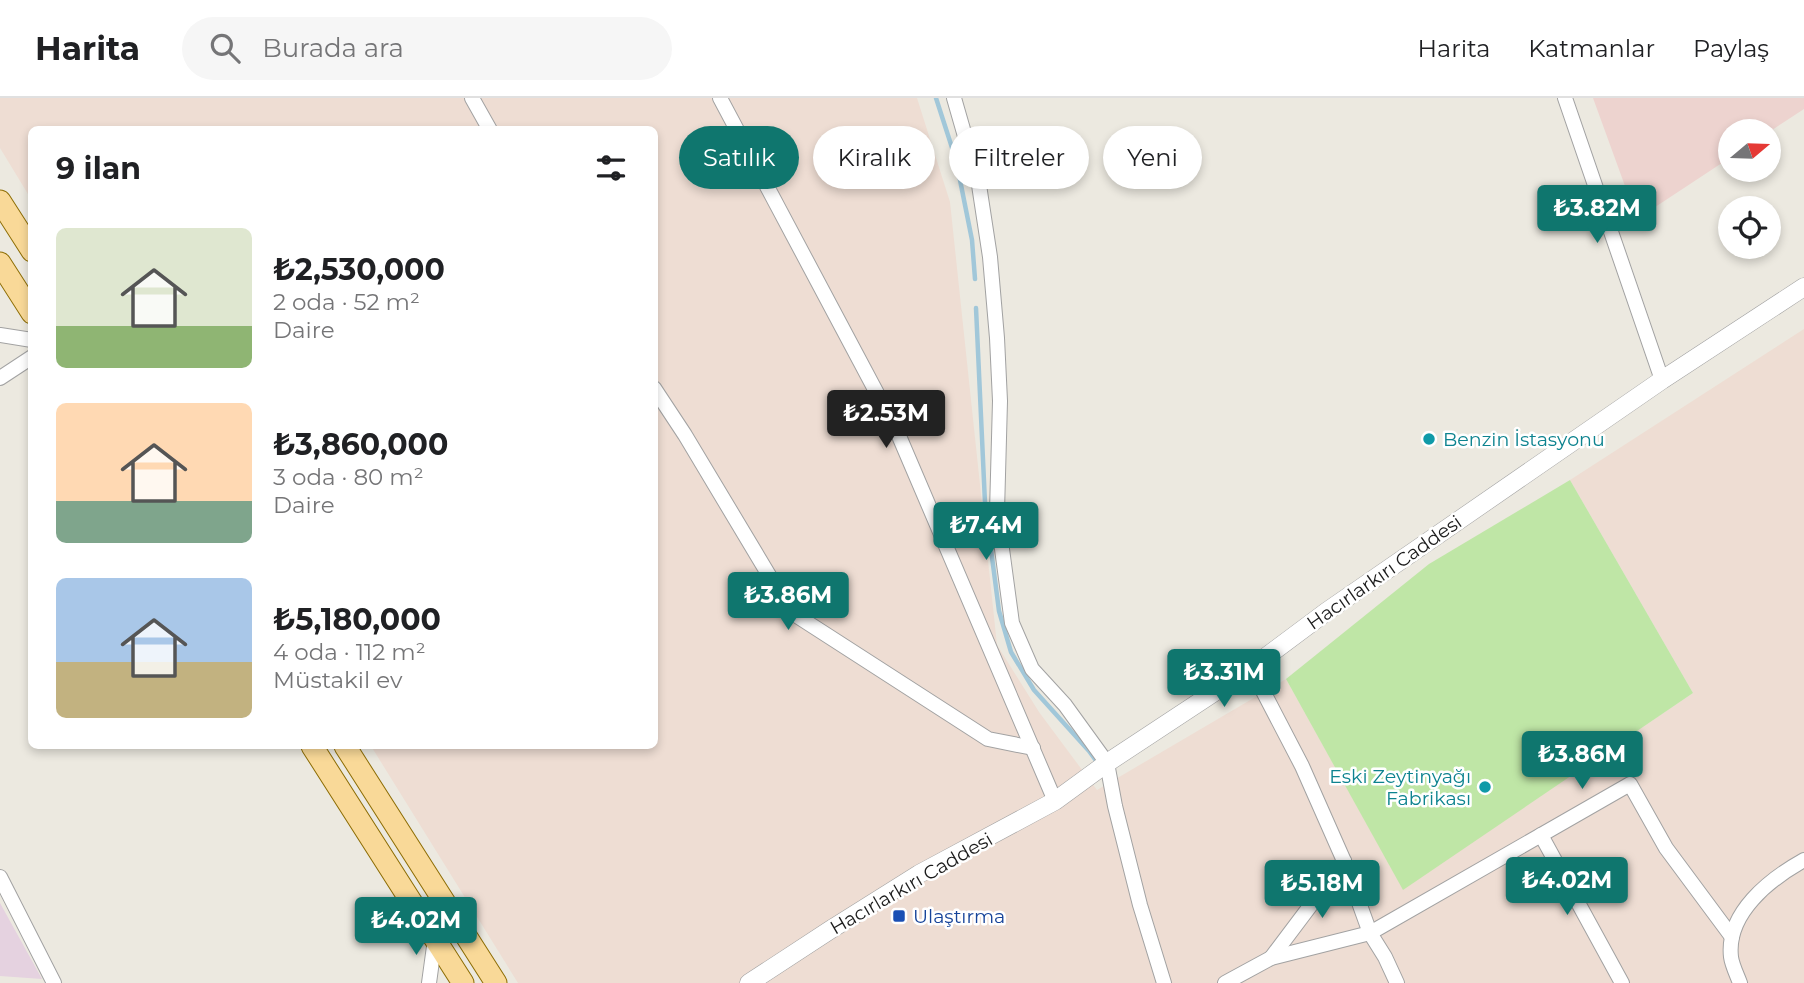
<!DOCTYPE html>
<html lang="tr">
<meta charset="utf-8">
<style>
body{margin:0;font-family:Montserrat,sans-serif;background:#f6f6f6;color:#202124;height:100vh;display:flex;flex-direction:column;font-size:26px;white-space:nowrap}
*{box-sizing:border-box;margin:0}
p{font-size:23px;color:#757577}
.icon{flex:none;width:38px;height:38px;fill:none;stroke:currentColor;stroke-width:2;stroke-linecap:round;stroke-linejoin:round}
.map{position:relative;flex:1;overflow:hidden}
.details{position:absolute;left:28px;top:28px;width:630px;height:623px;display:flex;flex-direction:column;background:#fff;border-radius:10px;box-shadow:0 4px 10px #0003}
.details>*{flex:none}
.guide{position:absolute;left:679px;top:28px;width:665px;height:63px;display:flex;gap:14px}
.needle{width:46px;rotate:71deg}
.buttons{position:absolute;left:1718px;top:21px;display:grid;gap:14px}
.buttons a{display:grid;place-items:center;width:63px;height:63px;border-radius:50%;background:#fff;box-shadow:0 4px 10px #0003;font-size:35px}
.price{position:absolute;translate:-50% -60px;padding:0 16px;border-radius:7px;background:#0f766e;color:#fff;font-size:23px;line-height:46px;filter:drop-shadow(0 2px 4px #0008)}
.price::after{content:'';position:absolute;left:50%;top:42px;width:21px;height:16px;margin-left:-10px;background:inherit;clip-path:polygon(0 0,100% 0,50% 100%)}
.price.on{background:#222;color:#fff}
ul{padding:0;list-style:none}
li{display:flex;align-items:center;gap:21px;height:175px;padding:0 28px}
li span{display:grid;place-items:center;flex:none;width:196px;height:140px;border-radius:10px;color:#555}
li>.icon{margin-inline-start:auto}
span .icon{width:84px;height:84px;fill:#fffc;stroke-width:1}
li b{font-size:30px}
h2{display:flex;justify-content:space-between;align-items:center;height:84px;padding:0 28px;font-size:30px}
.pill{padding:0 24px;border-radius:32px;background:#fff;box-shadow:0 4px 10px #0003;font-size:24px;line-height:63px}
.pill.on{background:#0f766e;color:#fff}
header{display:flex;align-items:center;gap:42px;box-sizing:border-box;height:98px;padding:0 35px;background:#fff;border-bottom:2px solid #e0e0e0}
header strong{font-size:33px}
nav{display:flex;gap:38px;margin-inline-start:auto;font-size:24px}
.search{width:490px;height:63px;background:#f6f6f6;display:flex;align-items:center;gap:18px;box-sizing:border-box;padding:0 24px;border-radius:38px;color:#757577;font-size:26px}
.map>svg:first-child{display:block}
.commercial{fill:#edd3cf}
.industrial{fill:#e5d2e0}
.military{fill:#eeddd3}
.grass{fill:#bfe6a6}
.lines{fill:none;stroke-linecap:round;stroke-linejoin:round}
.stream{stroke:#a1c7d9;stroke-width:4.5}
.minor-casing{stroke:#a2a2a2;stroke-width:16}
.tertiary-casing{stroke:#a2a2a2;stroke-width:19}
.primary-casing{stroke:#8d6d04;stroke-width:23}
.minor{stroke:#fff;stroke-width:14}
.tertiary{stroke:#fff;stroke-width:18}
.primary{stroke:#f9d998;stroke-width:21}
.culture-dot{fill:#0f9aa8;stroke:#fff;stroke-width:2.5}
.transit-dot{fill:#1a4fb4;stroke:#fff;stroke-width:2.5}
.labels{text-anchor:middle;stroke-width:5;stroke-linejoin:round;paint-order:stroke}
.culture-label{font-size:19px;fill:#0d838f;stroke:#fff;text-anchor:start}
.street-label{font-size:19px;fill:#1b1b1b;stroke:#fff}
.transit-label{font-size:19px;fill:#164399;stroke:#fff;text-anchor:start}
</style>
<header>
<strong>Harita</strong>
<div class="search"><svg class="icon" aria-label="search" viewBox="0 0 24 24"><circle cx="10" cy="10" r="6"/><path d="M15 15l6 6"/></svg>Burada ara</div>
<nav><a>Harita</a><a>Katmanlar</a><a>Paylaş</a></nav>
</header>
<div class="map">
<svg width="1804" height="885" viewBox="0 0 1804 885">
<rect width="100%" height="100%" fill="#ece9e0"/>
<path class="commercial" d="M1593,0H1804V11L1769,34L1731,33V59L1637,121Z"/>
<path class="industrial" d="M0,805L42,881L0,878Z"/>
<path class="military" d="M0,0H917L950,104L997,547L1039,614L1097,692L1286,581L1403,791L1693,595L1570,382L1804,231V885H518L371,648H654V32H32L31,101L0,50Z"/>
<path class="grass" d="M1570,382L1693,595L1403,792L1286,581L1429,466Z"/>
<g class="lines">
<g class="stream">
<path d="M936,0L956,62L972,142L975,181"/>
<path d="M976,210L985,405L999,513L1011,554L1034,592L1089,653L1097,664"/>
</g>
<g class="minor-casing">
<g id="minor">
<path d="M472,0L490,32"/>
<path d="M720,0L896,331L1055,703"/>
<path d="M954,0L979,87L990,159L997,240L1000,303L997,414L1012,525L1032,571L1065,607L1107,665L1115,708L1140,807L1164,885"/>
<path d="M1565,0L1662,282"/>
<path d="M0,237L32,242"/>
<path d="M0,280L32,259"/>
<path d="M654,290L685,337L791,514L988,641L1033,650"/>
<path d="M1251,570L1302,668L1344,763L1370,835L1385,859L1397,885"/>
<path d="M1541,737L1622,885"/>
<path d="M0,779L54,885"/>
<path d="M1271,860L1344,763"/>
<path d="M429,885L435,841"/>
<path d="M1225,885L1271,860L1370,835L1630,686L1666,750L1732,839"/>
<path d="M1740,885C1737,877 1732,867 1731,859C1726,815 1770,781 1804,762"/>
</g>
</g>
<g class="tertiary-casing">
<path id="tertiary" d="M749,885L830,832L919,776L1055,703L1107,665L1251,570L1326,514L1662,282L1804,189"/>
</g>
<g class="primary-casing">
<g id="primary">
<path d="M0,103L32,153"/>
<path d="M0,165L32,215"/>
<path d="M312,648L463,885"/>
<path d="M345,648L496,885"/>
</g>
</g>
<use href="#minor" class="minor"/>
<use href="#tertiary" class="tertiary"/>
<use href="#primary" class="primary"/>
</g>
<g class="culture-dot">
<circle cx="1429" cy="341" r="7"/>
<circle cx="1485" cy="689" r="7"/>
</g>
<rect class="transit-dot" x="892" y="811" width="14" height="14" rx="3.5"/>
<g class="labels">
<g class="culture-label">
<text x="1443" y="348">Benzin İstasyonu</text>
<text x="1471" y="685" text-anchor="end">Eski Zeytinyağı<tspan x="1471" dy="22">Fabrikası</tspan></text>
</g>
<g class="street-label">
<text transform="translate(1384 474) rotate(-35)" y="7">Hacırlarkırı Caddesi</text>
<text transform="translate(911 785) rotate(-30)" y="7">Hacırlarkırı Caddesi</text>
</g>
<g class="transit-label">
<text x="913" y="825">Ulaştırma</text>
</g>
</g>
</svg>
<div class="buttons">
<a><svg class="needle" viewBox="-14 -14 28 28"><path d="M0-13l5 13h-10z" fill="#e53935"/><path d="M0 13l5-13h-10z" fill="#757577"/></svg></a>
<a><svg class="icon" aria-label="locate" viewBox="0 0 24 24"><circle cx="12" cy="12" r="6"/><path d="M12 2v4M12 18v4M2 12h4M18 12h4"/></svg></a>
</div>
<b class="price" style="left:1597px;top:147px">₺3.82M</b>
<b class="price on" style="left:886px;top:352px">₺2.53M</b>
<b class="price" style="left:986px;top:464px">₺7.4M</b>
<b class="price" style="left:788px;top:534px">₺3.86M</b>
<b class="price" style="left:1224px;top:611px">₺3.31M</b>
<b class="price" style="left:1582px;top:693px">₺3.86M</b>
<b class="price" style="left:1567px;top:819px">₺4.02M</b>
<b class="price" style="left:1322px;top:822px">₺5.18M</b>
<b class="price" style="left:416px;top:859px">₺4.02M</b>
<div class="guide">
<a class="pill on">Satılık</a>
<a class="pill">Kiralık</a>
<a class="pill">Filtreler</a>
<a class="pill">Yeni</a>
</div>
<section class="details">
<h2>9 ilan<svg class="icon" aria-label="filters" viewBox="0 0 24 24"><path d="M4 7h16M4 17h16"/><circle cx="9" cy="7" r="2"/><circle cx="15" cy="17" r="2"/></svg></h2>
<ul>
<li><span style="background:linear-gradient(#dfe7d0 70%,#8fb573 0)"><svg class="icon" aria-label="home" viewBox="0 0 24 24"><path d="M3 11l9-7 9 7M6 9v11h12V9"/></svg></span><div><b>₺2,530,000</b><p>2 oda · 52 m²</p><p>Daire</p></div></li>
<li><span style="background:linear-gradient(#ffd9b3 70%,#7fa58c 0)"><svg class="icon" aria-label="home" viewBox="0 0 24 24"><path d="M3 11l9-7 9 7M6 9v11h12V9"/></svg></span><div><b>₺3,860,000</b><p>3 oda · 80 m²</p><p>Daire</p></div></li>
<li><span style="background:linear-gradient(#a9c7e8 60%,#c2b280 0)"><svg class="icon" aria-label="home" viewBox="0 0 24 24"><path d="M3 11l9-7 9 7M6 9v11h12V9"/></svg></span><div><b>₺5,180,000</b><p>4 oda · 112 m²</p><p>Müstakil ev</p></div></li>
</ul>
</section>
</div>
